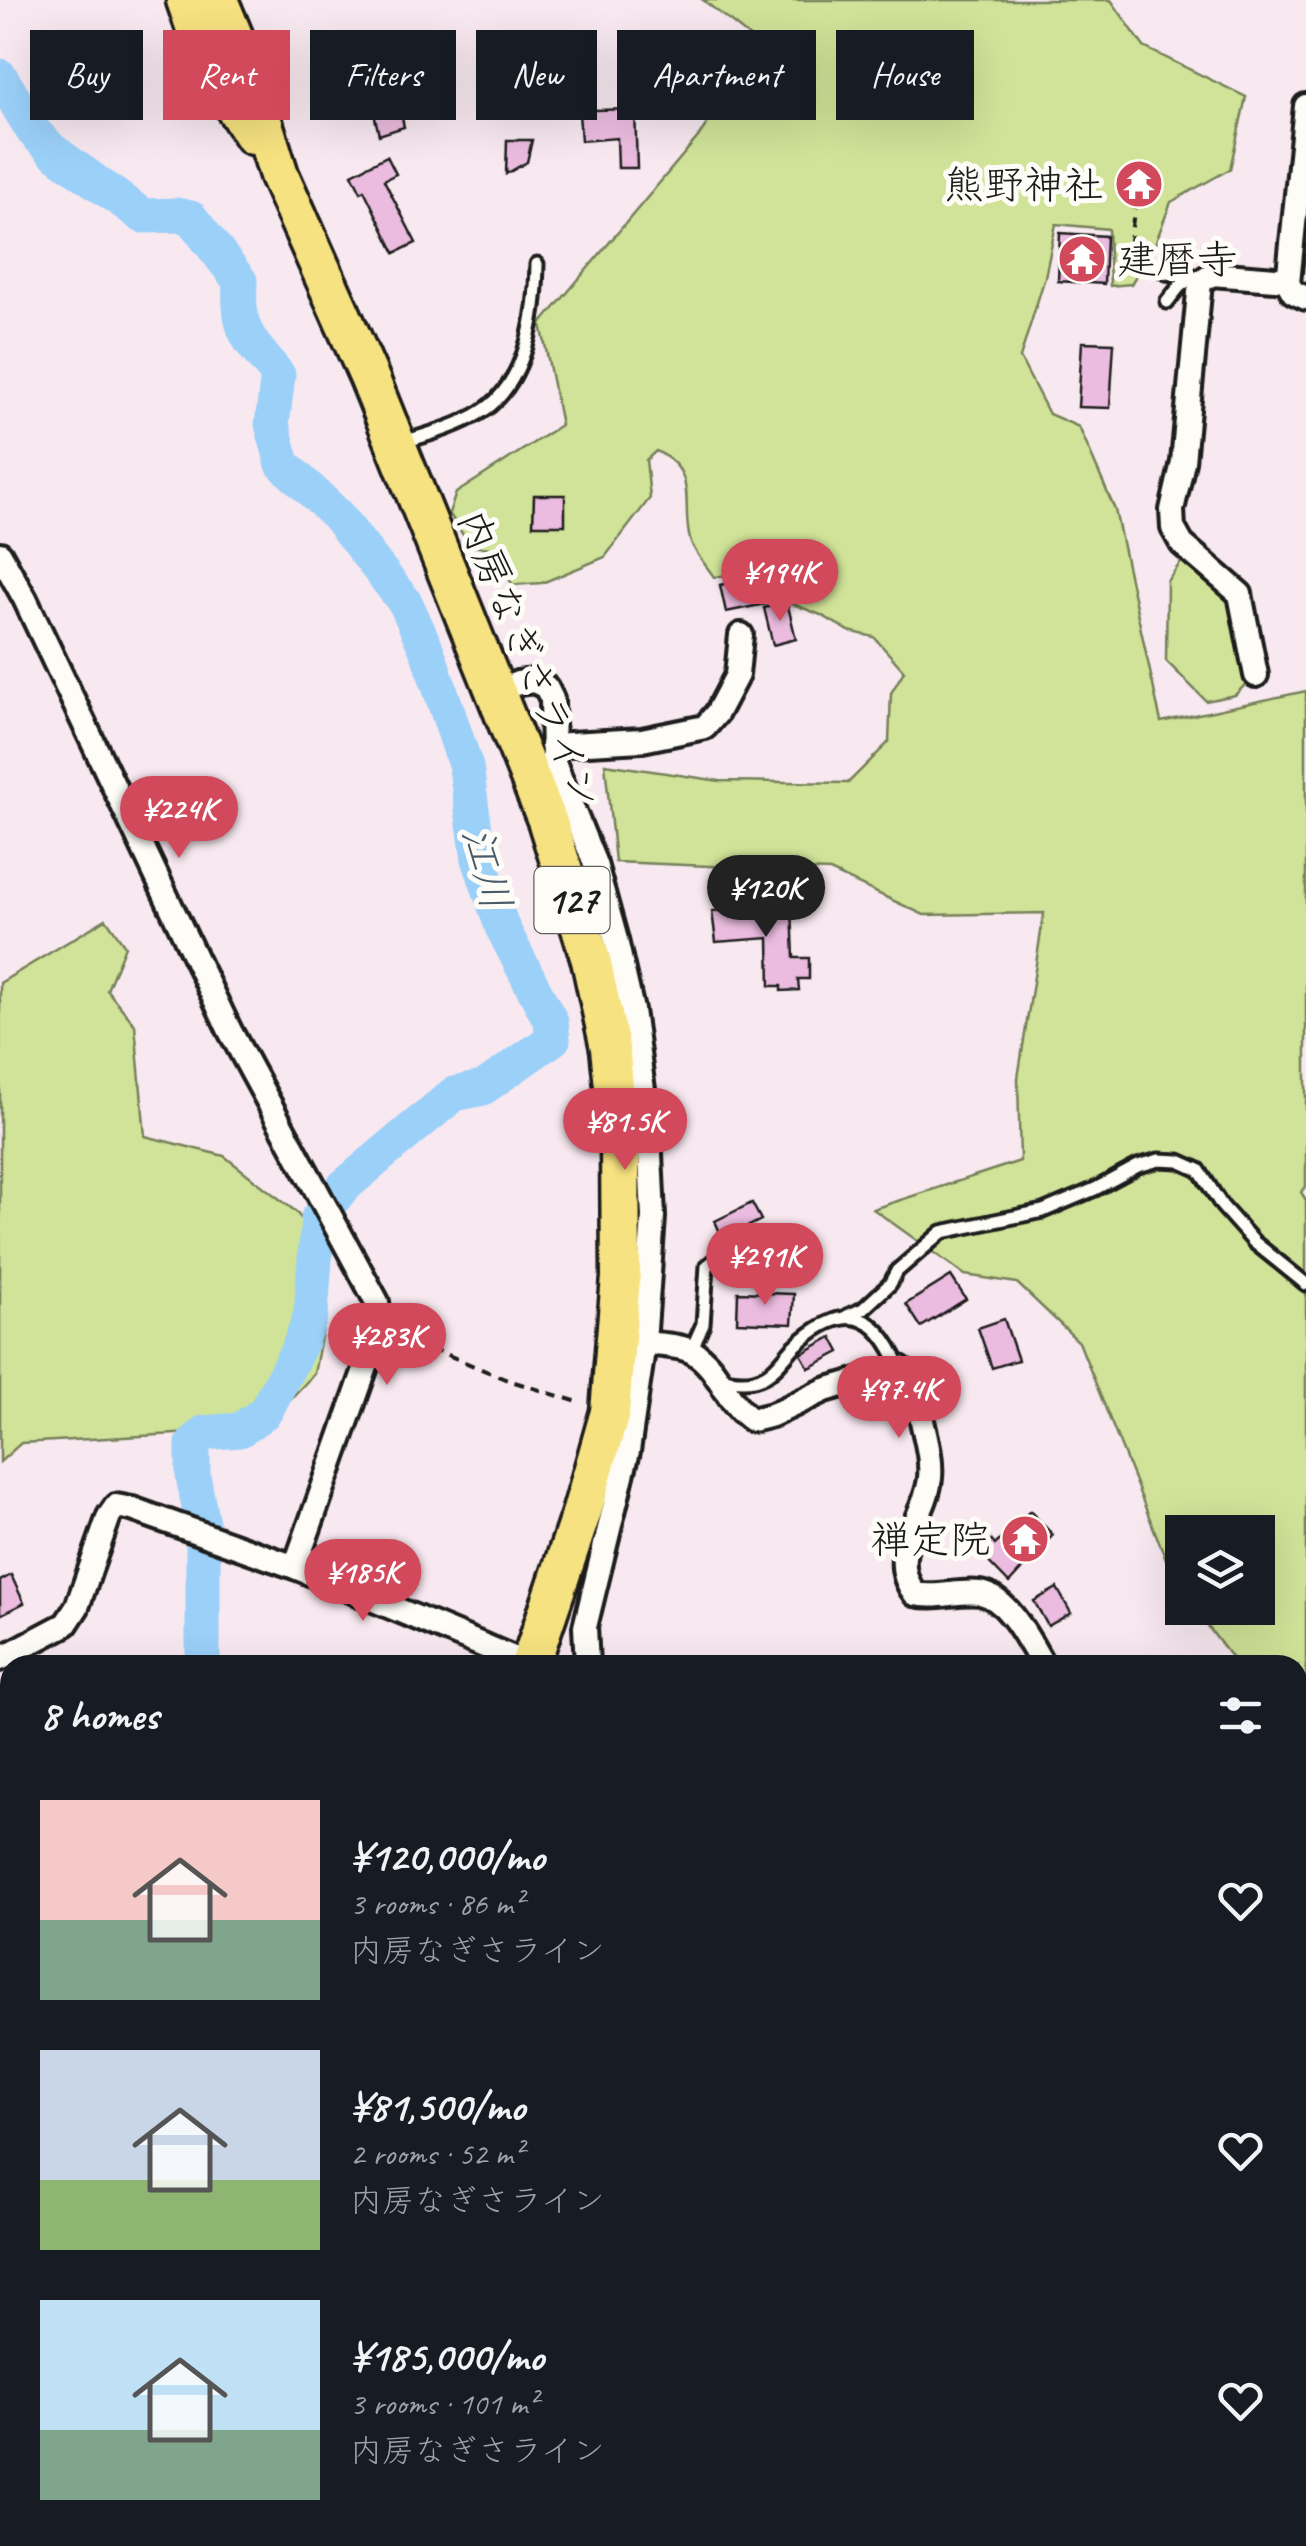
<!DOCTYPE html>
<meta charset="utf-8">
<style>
body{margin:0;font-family:Caveat,"Klee One",sans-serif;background:#20242c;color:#f1f3f6;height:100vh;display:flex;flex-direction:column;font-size:38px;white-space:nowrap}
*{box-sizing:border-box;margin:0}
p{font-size:32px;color:#9ea1a6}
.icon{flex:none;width:55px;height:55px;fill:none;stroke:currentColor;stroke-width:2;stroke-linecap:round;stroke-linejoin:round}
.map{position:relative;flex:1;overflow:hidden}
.sheet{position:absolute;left:0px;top:1655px;width:1308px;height:892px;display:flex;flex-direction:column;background:#171b24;border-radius:30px 30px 0 0;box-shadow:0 10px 40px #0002}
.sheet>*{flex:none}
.top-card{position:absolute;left:30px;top:30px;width:1248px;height:90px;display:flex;gap:20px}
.tools{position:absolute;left:1165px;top:1515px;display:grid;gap:20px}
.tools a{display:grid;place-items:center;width:110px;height:110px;border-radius:0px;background:#171b24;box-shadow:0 10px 40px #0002;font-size:50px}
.price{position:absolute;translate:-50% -85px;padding:0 22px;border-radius:35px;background:#d1495b;color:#fff;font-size:32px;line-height:65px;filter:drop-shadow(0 2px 5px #0008)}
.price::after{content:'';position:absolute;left:50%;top:60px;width:30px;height:22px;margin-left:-15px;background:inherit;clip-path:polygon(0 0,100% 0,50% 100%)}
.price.selected{background:#222;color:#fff}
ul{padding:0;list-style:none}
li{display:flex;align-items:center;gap:30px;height:250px;padding:0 40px}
li span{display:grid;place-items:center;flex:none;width:280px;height:200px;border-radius:0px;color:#555}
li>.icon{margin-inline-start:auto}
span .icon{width:120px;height:120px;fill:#fffc;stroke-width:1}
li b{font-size:42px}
h2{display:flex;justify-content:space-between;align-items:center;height:120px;padding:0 40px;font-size:42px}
.pill{padding:0 35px;border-radius:0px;background:#171b24;box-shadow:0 10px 40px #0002;font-size:35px;line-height:90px}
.pill.selected{background:#d1495b;color:#fff}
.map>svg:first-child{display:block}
.green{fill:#d0e398;stroke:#76805a;stroke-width:2.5}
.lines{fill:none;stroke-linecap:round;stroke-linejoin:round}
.river{stroke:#9bd0f9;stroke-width:35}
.building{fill:#ebbcdf;stroke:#1c1c1c;stroke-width:2.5}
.service-casing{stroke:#1c1c1c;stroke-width:19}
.minor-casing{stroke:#1c1c1c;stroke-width:30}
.trunk-casing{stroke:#1c1c1c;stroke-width:45}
.path{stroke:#1c1c1c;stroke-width:4;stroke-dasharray:10 8;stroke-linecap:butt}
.service{stroke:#fdfcf7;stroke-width:11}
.minor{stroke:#fdfcf7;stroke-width:22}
.trunk{stroke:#f7e281;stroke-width:38}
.labels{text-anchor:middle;stroke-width:10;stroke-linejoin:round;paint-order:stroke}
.shield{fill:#fdfcf7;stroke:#605f5e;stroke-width:2.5}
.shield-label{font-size:38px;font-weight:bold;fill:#1c1c1c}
.poi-label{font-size:40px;fill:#1c1c1c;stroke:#fdfcf7;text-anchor:end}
.street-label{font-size:40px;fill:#1c1c1c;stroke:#fdfcf7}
.water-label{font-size:42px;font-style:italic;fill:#485b69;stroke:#fdfcf7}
</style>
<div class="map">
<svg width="1306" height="2546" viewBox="0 0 1306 2546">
<rect width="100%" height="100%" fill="#f8e9f0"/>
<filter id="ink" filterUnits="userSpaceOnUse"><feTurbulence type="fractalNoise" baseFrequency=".01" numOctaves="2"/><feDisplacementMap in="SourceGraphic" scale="20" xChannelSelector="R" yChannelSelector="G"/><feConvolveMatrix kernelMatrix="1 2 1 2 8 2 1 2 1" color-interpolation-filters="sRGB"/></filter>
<g filter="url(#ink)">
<g class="green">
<path d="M703,0H1111L1144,47L1246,97L1230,169L1171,202L1155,244L1131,284L1110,286L1108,229L1056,224L1045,277L1020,358L1049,414L1079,427L1115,510L1161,722L1306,691V1186L1301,1192L1306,1200V2505L1298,2506V1665H1237L1194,1608H1258V1532H1182V1593L1176,1584L1079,1342L1017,1283L965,1275L873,1209L1020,1161L1018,1078L1044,913L924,915L830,871L615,862L605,764L720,781L848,783L889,742L891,693L904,671L874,637L849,631L821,615L790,603L767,569L714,577C706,565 691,549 689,535C682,499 698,471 656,451L646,460L650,498L605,557L542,583L513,585L489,548L470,546L449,513L456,493L561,425L541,324L698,137L760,45Z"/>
<path d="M1182,561L1226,593L1246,684L1235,695L1206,701L1166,661L1167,581Z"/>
<path d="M106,919L125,946L107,990L135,1025L145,1136L224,1156L295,1211L331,1255L327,1306L314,1374L262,1429L21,1443L0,1462V983Z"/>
<path d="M492,2538H1237V2546H497Z"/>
</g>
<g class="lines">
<g class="river">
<path d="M0,76L33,131L53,151L143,216L177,215L191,218L240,281C237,332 247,337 278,375L272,424L283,464L337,515L406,604L428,653L466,767L479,859L502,927L551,1022L553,1039L483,1088L454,1094L343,1187L318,1218L311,1314L299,1347L265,1412L240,1430L204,1433L193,1444V1476L203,1528V1665"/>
<path d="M143,2546L144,2538"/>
</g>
</g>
<g class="building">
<path d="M592,70L594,110L635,109L637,168H618L617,138L581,141L576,71Z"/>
<path d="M399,103L404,127L379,135L373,109Z"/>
<path d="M507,140H532L527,162L506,174Z"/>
<path d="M387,156L396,174L384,180L416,243L395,253L364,190L361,192L352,174Z"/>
<path d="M1060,233L1106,236L1104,284L1058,281Z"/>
<path d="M1082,342L1114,343L1110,408L1078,407Z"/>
<path d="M534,495H565V525H533Z"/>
<path d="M768,573L775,602L726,612L720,585Z"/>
<path d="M787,602L796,639L773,645L764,608Z"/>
<path d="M764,906L765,909L792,908L794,958H809V979H798L799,990L781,991V986H770L769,938L716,942L712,911Z"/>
<path d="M752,1203L761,1220L723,1239L715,1221Z"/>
<path d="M951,1276L966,1299L921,1327L906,1304Z"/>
<path d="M738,1292L794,1294L792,1324L737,1322Z"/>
<path d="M1004,1319L1018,1360L992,1368L978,1328Z"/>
<path d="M832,1337L840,1352L809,1368L801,1354Z"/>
<path d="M1030,1511L1053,1535L1009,1583L979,1552L991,1540L995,1545Z"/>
<path d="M11,1575L24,1603L0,1615V1581Z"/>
<path d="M1057,1588L1071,1613L1048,1626L1034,1601Z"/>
</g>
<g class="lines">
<g class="service-casing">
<g id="service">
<path d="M1166,273L1192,276"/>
<path d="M1167,302L1179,287L1193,276"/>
<path d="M400,443C426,435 457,427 481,412C528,383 536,314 537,264"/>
<path d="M847,1316L863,1309L890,1284L897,1271L942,1232L1043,1211L1095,1189L1138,1166L1159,1160L1179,1161L1199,1170L1222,1206L1254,1242L1306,1284"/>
<path d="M691,1351L703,1324L707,1266L726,1251"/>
<path d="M721,1378C736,1382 753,1383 766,1375C778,1368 785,1356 794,1347C842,1303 875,1307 900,1368"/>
</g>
</g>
<g class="minor-casing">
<g id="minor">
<path d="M1306,106L1288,283L1293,292L1306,298"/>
<path d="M0,554L25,599L230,1031L377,1302L380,1327L295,1567"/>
<path d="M1256,675L1240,594L1182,544L1173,528L1172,510L1183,462L1200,282L1212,274L1288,280"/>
<path d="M495,692L518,683L534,681L546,687L552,699L553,760L595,864L616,940L632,1010L649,1133L653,1217L644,1343L628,1451L585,1627L587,1665"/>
<path d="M552,745L642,740L705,727L717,713L737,675L741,635"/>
<path d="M644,1343C658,1345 680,1345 693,1352C720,1368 726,1403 752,1420L772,1415L825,1390L900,1368C915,1382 916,1397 921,1416C925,1436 932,1457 930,1478C926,1519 884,1554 915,1594C937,1599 958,1590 980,1593C1009,1598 1029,1642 1043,1665"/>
<path d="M0,1659L66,1624L77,1607L109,1516L116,1506L132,1509L295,1567L530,1665"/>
<path d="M0,2254V2299"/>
<path d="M334,2546V2538"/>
</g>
</g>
<g class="trunk-casing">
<g id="trunk">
<path d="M186,0L210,69L253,135"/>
<path d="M218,0L243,60L279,175L369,377L547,820L591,960L610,1048L620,1143L621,1277L610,1412L582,1511L530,1665"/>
<path d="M276,2546L278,2538"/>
</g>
</g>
<g class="path">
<path d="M1117,259L1146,270"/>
<path d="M1127,263L1136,197"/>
<path d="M398,1334L505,1379L581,1403"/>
<path d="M1298,2098L1306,2102"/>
</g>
<use href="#service" class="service"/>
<use href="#minor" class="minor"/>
<use href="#trunk" class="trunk"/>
</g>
</g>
<defs>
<g id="temple-disc" transform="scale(2.5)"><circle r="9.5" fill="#d1495b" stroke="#fdfcf7"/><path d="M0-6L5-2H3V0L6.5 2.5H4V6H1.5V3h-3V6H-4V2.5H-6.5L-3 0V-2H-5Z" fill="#fff"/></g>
</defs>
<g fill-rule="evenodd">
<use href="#temple-disc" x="1139" y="184"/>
<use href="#temple-disc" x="1082" y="259"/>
<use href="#temple-disc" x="1025" y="1539"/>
</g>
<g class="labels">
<rect class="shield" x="534.5" y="867" width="75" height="66" rx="8"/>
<g class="shield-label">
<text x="572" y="913">127</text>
</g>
<g class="poi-label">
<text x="1104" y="198">熊野神社</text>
<text x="1117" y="273" text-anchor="start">建暦寺</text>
<text x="990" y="1553">禅定院</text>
</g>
<g class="street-label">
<text transform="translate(530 659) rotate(68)" y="14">内房なぎさライン</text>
</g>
<g class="water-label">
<text transform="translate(488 868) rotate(75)" y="15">江川</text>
</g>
</g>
</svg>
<div class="tools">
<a><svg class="icon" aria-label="layers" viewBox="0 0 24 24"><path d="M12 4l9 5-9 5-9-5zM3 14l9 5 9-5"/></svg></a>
</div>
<b class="price" style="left:780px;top:624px">¥194K</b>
<b class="price" style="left:179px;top:861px">¥224K</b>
<b class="price selected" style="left:766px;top:940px">¥120K</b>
<b class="price" style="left:625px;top:1173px">¥81.5K</b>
<b class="price" style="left:765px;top:1308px">¥291K</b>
<b class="price" style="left:387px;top:1388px">¥283K</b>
<b class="price" style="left:899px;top:1441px">¥97.4K</b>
<b class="price" style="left:363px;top:1624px">¥185K</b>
<div class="top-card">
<a class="pill">Buy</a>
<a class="pill selected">Rent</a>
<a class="pill">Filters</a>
<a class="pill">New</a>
<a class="pill">Apartment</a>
<a class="pill">House</a>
</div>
<section class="sheet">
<h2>8 homes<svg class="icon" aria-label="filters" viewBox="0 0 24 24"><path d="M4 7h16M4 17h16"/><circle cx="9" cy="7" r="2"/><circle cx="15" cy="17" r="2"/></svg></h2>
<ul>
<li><span style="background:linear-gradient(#f6c9c9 60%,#7fa58c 0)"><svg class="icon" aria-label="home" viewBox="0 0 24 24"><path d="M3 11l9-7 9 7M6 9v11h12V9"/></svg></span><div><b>¥120,000/mo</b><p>3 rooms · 86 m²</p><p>内房なぎさライン</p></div><svg class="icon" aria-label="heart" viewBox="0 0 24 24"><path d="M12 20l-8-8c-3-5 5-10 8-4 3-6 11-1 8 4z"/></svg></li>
<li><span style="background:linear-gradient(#c9d6e8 65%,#8fb573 0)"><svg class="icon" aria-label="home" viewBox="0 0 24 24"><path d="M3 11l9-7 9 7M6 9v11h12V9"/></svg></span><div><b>¥81,500/mo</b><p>2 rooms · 52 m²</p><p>内房なぎさライン</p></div><svg class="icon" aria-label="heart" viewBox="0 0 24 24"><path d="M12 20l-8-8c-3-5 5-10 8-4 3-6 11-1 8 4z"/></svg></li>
<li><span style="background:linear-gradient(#bfe0f5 65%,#7fa58c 0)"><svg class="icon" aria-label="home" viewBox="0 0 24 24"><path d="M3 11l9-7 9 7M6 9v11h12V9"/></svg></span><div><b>¥185,000/mo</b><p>3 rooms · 101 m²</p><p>内房なぎさライン</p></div><svg class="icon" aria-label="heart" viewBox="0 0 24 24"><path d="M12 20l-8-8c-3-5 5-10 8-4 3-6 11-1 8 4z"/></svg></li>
</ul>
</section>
</div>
